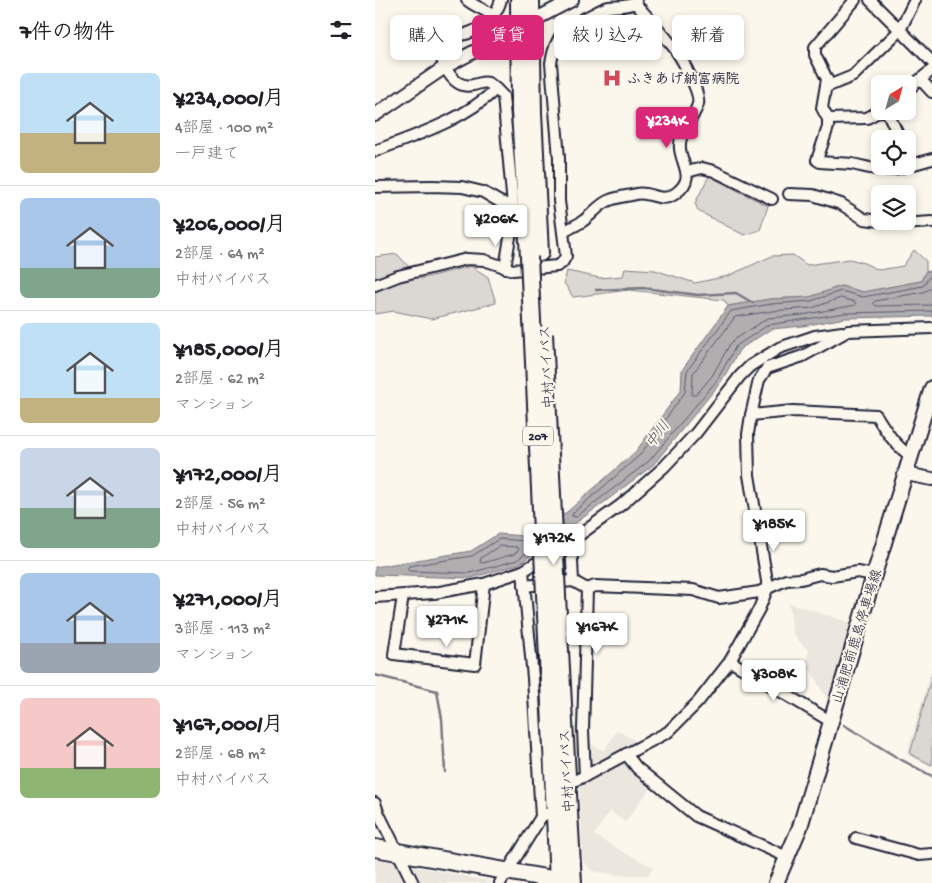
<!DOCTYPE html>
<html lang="ja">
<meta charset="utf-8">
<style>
body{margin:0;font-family:"Gochi Hand","Klee One",sans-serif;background:#f6f6f6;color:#202124;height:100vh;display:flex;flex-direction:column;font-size:19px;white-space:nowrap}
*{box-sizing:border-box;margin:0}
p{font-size:16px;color:#757577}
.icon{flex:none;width:28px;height:28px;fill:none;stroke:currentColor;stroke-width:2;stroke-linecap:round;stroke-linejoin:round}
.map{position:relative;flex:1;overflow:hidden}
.panel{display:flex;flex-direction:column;background:#fff;width:375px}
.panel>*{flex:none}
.top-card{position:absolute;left:15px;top:15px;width:466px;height:45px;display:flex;gap:10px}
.needle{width:32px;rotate:37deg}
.buttons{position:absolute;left:496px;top:75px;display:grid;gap:10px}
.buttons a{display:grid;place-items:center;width:45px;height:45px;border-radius:8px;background:#fff;box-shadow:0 2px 8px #0003;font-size:25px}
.price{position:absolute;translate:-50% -42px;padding:0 11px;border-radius:5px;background:#fff;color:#222;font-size:16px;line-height:32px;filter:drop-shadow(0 1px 2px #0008)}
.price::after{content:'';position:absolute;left:50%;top:30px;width:15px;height:11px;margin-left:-8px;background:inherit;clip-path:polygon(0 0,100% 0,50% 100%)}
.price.active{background:#db2777;color:#fff}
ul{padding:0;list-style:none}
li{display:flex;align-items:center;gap:15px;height:125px;padding:0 20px}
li+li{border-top:1px solid #e0e0e0}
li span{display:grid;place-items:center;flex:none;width:140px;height:100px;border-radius:8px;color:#555}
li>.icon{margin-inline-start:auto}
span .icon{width:60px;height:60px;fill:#fffc;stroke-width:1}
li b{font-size:21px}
h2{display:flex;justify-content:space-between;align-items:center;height:60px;padding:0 20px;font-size:21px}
.chip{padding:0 18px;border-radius:8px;background:#fff;box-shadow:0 2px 8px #0003;font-size:18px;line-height:45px}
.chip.active{background:#db2777;color:#fff}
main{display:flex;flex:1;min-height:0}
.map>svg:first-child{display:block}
.built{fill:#ebe7df}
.green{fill:#dbd8d3;stroke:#7e7d87}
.water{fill:#b1aeb0;stroke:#787681}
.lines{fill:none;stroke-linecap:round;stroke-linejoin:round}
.shore{stroke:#5b5a6a;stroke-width:1}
.stream{stroke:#787681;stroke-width:2.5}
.minor-casing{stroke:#22223b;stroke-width:14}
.tertiary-casing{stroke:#22223b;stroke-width:16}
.secondary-casing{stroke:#22223b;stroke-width:18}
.trunk-casing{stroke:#22223b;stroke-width:20}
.minor{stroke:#fbf7ec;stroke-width:10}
.tertiary{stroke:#fbf7ec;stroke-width:12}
.secondary{stroke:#fbf7ec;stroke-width:14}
.trunk{stroke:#fbf7ec;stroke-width:16}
.trunk-bridge-casing{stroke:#22223b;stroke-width:20;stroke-linecap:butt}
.trunk-bridge{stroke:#fbf7ec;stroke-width:16}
.labels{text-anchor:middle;stroke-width:4;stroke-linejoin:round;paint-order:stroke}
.shield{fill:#fbf7ec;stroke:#636270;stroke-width:1}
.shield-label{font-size:12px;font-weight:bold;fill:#22223b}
.poi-label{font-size:14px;font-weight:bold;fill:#22223b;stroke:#fbf7ec;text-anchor:start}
.street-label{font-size:14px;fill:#22223b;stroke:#fbf7ec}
.water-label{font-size:15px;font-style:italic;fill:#545364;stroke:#fbf7ec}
</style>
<main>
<section class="panel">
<h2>7件の物件<svg class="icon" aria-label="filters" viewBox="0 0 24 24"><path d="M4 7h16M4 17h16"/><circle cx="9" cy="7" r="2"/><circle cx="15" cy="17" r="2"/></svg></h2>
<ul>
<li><span style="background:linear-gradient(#bfe0f5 60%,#c2b280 0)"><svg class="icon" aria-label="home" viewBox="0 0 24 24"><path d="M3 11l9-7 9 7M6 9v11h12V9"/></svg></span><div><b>¥234,000/月</b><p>4部屋 · 100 m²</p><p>一戸建て</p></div></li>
<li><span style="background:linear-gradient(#a9c7e8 70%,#7fa58c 0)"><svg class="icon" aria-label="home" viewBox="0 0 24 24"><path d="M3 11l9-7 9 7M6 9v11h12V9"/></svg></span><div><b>¥206,000/月</b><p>2部屋 · 64 m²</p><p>中村バイパス</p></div></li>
<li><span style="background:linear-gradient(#bfe0f5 75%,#c2b280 0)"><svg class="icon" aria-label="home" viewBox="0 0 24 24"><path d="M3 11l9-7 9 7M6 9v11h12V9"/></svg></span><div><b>¥185,000/月</b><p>2部屋 · 62 m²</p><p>マンション</p></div></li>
<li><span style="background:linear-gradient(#c9d6e8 60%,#7fa58c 0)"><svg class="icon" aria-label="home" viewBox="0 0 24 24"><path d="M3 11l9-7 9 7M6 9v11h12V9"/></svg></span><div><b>¥172,000/月</b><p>2部屋 · 56 m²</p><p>中村バイパス</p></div></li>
<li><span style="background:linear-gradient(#a9c7e8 70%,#9aa5b1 0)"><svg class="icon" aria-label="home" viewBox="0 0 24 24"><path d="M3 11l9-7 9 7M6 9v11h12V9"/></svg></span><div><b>¥271,000/月</b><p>3部屋 · 113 m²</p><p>マンション</p></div></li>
<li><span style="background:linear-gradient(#f6c9c9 70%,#8fb573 0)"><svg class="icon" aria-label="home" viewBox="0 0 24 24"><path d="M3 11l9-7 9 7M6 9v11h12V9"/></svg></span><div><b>¥167,000/月</b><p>2部屋 · 68 m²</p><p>中村バイパス</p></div></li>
</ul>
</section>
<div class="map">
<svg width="557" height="883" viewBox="0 0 557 883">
<rect width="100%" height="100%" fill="#fbf7ec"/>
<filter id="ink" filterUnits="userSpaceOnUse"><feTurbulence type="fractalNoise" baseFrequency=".02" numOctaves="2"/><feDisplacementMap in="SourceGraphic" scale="10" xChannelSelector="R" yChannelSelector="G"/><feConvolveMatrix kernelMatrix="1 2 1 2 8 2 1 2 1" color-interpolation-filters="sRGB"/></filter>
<g filter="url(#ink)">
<g class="built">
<path d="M414,603L477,623L453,701L431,662L434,652L418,634Z"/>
<path d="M557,666V767L532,755Z"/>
<path d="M242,730L264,743L247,756L257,770L277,786L250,822L235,811L219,835L252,854L278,867L274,875H242L217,871L208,861L204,787L214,782L213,742L229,751Z"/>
<path d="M0,859L25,863L123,883H0Z"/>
</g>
<g class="green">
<path d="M334,176L393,206L385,230L369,235L323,211L320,203Z"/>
<path d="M539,250L551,261V271L546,281L488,292L466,286L435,297L395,299L353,306L349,300L254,290L198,297L189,283L192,271L225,278L248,276L250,268L280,270L320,283L353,276L397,256L418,255L432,265L475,259L489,263L504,270L528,266Z"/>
<path d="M22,254L45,279L96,266L113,277L121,303L56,319L19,311L0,314V257Z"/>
<path d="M557,675V765L535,754Z"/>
</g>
<path class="water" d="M551,271L557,272V316L470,318L428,326L396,329L365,349L346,382L278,465L231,501L144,564L96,578L0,575V567L96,551L123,534L149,536L192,512L261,451L306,390L307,370L353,306L395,299L435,297L466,286L488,292L546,281Z"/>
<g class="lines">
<g class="shore">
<path d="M557,277H554L548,286L488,297L466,291L436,301L396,304L356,311L312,371L310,392L265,455L198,513L197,516L201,517L274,461L342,380L361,346L393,325L470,313L557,311"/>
<path d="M557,285L554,289L548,292L500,301L498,303L501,306L557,305"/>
<path d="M466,298L480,302L481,305L427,315L393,318L359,340L355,344L337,376L321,395H317L318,373L360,317L397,311L437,308Z"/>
<path d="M158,537L150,541L124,539L97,556L34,566L32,569L34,571L95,573L142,560L158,548"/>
<path d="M125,546L142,547L144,550L139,554L108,563L105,562L106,558Z"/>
</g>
<g class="stream">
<path d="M221,290L269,288L323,295L361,293L378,303"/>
<path d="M0,675L62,691L67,719L70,772"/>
<path d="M469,725L523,758L557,776"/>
</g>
<g class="minor-casing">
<g id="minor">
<path d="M92,0C100,7 110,9 118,16"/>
<path d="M126,0C121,17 107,29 91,34C79,37 70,34 64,46C66,62 77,90 98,85C104,84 108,81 113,83C119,86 124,92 128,96L138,206L136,231L130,268"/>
<path d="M480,0L440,47V55L452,79L447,108L453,119V127L442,160L445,162C456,163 467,163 477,164C501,169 508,173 532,166"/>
<path d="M495,0L557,62"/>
<path d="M546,80L557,92"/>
<path d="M451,87L478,76L525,30L540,0"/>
<path d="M532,90L557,70"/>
<path d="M512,111L525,139"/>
<path d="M453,119L492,118L505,111"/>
<path d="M0,151C41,135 89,120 121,89"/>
<path d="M532,166L557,159"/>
<path d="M312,172L327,168L339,171L397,199"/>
<path d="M0,187L57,186L87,187L108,192L125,202L138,206"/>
<path d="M414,194L438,195L466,204L489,219L505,221"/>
<path d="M506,221L527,224L557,222"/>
<path d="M188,232C195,228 202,225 208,221C218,214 224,204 235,200C243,197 253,196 261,194C275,190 286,205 301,193C321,178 307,166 305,149C303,132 319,119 323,104C326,94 308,61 302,52C290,35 274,19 260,3"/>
<path d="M0,285L23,276L92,259L109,260L138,270L182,266L187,263L191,256L184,201V158L176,63C181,33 190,28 216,15C221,13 228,8 234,7C243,6 251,7 260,3L261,0"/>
<path d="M376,415L418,411L501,415C511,431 520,446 536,456"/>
<path d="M196,541L198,581L212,589L208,730L210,776"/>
<path d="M148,571L158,678L166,817"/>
<path d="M149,586L198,581"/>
<path d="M212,589L220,586L318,590L344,598L384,592L411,580L426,579L445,574L457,576L483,572L499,575"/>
<path d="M28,596L19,654L100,664L109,584"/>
<path d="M0,597L59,593L109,584L148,571L196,541L246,505L289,467L321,433L365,376L375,366L404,348L440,336L467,332"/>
<path d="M355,661L455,721"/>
<path d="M251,754L262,768L321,816L412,857"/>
<path d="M192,784L210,776L293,732L323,702L355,661L384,609L393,587L374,475L373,434L376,415L384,380L392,368L428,356L473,331L557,328"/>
<path d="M0,803L3,812L38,883"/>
<path d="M481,838L544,855L557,854"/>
<path d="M125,883L166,817L171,814"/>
</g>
</g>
<g class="tertiary-casing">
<g id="tertiary">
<path d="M0,115L70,67L197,0"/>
<path d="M531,474L557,479"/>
</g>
</g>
<g class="secondary-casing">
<path id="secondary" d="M401,883L425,827L499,575L557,388"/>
</g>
<g class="trunk-casing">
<g id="trunk">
<path d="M144,0L145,112L154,257"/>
<path d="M156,0L158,113L165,253"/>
<path d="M171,615L183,883"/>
<path d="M183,615L198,883"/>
<path d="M0,848L193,882"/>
</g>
</g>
<use href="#minor" class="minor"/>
<use href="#tertiary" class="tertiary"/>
<use href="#secondary" class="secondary"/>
<use href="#trunk" class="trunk"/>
<g class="trunk-bridge-casing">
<g id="trunk-bridge">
<path d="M154,257L171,615"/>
<path d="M169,334L183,615"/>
</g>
</g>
<use href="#trunk-bridge" class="trunk-bridge"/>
</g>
</g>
<defs>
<g id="hospital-bare" transform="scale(1.5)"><path d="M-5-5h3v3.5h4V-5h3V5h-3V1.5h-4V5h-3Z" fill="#d1495b" stroke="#fbf7ec" stroke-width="2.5" paint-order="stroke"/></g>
</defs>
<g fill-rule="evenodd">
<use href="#hospital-bare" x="237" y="78"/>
</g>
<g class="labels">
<rect class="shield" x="148" y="426.5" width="30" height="19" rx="4"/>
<g class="shield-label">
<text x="163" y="440">207</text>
</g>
<g class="poi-label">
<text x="252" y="83">ふきあげ納富病院</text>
</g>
<g class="street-label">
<text transform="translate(171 367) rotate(-93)" y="5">中村バイパス</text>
<text transform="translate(481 636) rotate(-73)" y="5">山浦肥前鹿島停車場線</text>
<text transform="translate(191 771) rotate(-93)" y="5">中村バイパス</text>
</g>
<g class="water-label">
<text transform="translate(282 434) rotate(-53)" y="5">中川</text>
</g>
</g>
</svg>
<div class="buttons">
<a><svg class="needle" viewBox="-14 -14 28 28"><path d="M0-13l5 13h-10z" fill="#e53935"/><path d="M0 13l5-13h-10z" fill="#757577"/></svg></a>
<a><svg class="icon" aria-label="locate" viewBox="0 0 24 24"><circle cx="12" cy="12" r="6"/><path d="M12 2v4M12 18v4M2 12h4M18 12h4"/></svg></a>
<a><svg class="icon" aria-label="layers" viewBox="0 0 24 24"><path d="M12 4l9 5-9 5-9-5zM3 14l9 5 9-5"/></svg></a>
</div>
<b class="price active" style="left:292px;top:149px">¥234K</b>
<b class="price" style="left:121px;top:247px">¥206K</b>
<b class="price" style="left:399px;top:552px">¥185K</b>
<b class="price" style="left:179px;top:566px">¥172K</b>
<b class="price" style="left:72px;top:648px">¥271K</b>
<b class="price" style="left:222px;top:655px">¥167K</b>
<b class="price" style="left:399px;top:702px">¥308K</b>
<div class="top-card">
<a class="chip">購入</a>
<a class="chip active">賃貸</a>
<a class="chip">絞り込み</a>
<a class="chip">新着</a>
</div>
</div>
</main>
